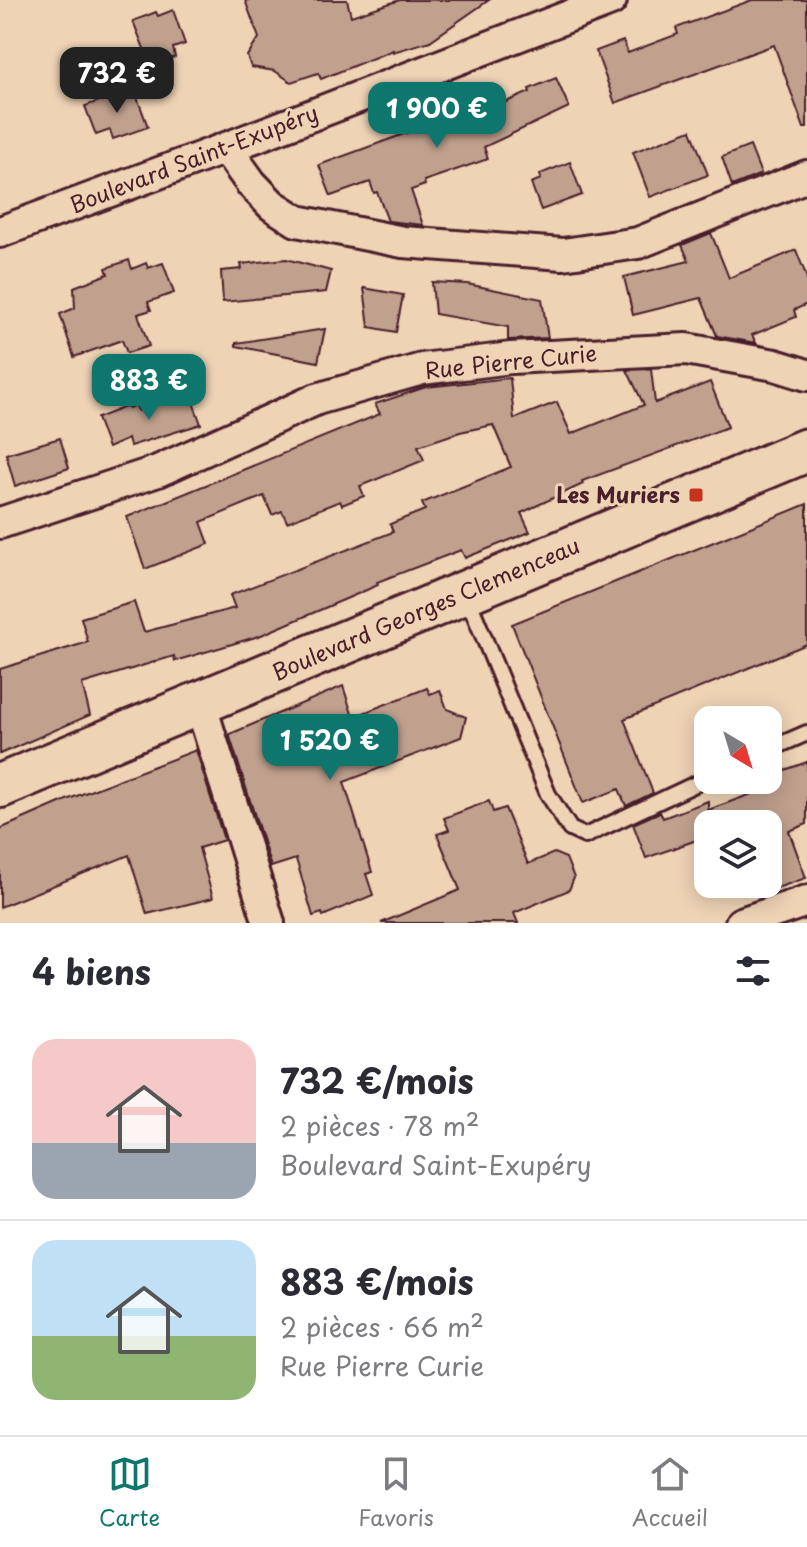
<!DOCTYPE html>
<html lang="fr">
<meta charset="utf-8">
<style>
body{margin:0;font-family:"Playpen Sans",sans-serif;background:#f7f7f7;color:#2b2b33;height:100vh;display:flex;flex-direction:column;font-size:30px;white-space:nowrap}
*{box-sizing:border-box;margin:0}
p{font-size:26px;color:#7c7c81}
.icon{flex:none;width:44px;height:44px;fill:none;stroke:currentColor;stroke-width:2;stroke-linecap:round;stroke-linejoin:round}
.map{position:relative;height:923px;overflow:hidden}
.details{display:flex;flex-direction:column;background:#fff;flex:1}
.details>*{flex:none}
.needle{width:52px;rotate:142deg}
.fabs{position:absolute;left:694px;top:706px;display:grid;gap:16px}
.fabs a{display:grid;place-items:center;width:88px;height:88px;border-radius:16px;background:#fff;box-shadow:0 4px 20px #0003;font-size:40px}
.price{position:absolute;translate:-50% -68px;padding:0 18px;border-radius:16px;background:#0f766e;color:#fff;font-size:26px;line-height:52px;filter:drop-shadow(0 2px 4px #0008)}
.price::after{content:'';position:absolute;left:50%;top:48px;width:24px;height:18px;margin-left:-12px;background:inherit;clip-path:polygon(0 0,100% 0,50% 100%)}
.price.on{background:#222;color:#fff}
ul{padding:0;list-style:none}
li{display:flex;align-items:center;gap:24px;height:200px;padding:0 32px}
li+li{border-top:2px solid #e1e1e2}
li span{display:grid;place-items:center;flex:none;width:224px;height:160px;border-radius:24px;color:#555}
li>.icon{margin-inline-start:auto}
span .icon{width:96px;height:96px;fill:#fffc;stroke-width:1}
li b{font-size:34px}
h2{display:flex;justify-content:space-between;align-items:center;height:96px;padding:0 32px;font-size:34px}
.menu{display:flex;justify-content:space-around;align-items:center;height:112px;border-top:2px solid #e1e1e2;background:#fff;font-size:22px;color:#7c7c81}
.menu a{display:grid;justify-items:center;gap:4px}
.menu .on{color:#0f766e}
.map>svg:first-child{display:block}
.building{fill:#c0a18e;stroke:#4a1f2b;stroke-width:2}
.lines{fill:none;stroke-linecap:round;stroke-linejoin:round}
.lane-casing{stroke:#4a1f2b;stroke-width:20}
.street-casing{stroke:#4a1f2b;stroke-width:36}
.secondary-casing{stroke:#4a1f2b;stroke-width:48}
.lane{stroke:#eed3b5;stroke-width:14}
.street{stroke:#eed3b5;stroke-width:30}
.secondary{stroke:#eed3b5;stroke-width:42}
.poi-dot{fill:#c8321e;stroke:#eed3b5;stroke-width:3}
.labels{text-anchor:middle;stroke-width:6;stroke-linejoin:round;paint-order:stroke}
.street-label{font-size:22px;fill:#4a1f2b;stroke:#eed3b5}
.poi-label{font-size:22px;font-weight:bold;fill:#4a1f2b;stroke:#eed3b5;text-anchor:end}
</style>
<div class="map">
<svg width="807" height="923" viewBox="0 0 807 923">
<rect width="100%" height="100%" fill="#eed3b5"/>
<filter id="ink" filterUnits="userSpaceOnUse"><feTurbulence type="fractalNoise" baseFrequency=".0125" numOctaves="2"/><feDisplacementMap in="SourceGraphic" scale="16" xChannelSelector="R" yChannelSelector="G"/><feConvolveMatrix kernelMatrix="1 2 1 2 8 2 1 2 1" color-interpolation-filters="sRGB"/></filter>
<g filter="url(#ink)">
<g class="building">
<path d="M245,0H347L351,16L400,0H489L430,41L393,52V50L321,79L318,73L291,82L275,71L251,67L247,56L259,38Z"/>
<path d="M752,0H807V128H804L774,45L615,103L596,51L623,41L628,53L678,34L676,28Z"/>
<path d="M173,10L185,44L173,48L175,57L151,66L133,21L156,12L158,16Z"/>
<path d="M556,78L569,107L484,147L488,159L424,181L425,185L411,190L423,225L388,221L377,192L374,193L370,182L331,196L319,165L445,119L444,115L469,106L473,116L530,92L529,89Z"/>
<path d="M134,89L148,127L113,139L110,130L96,135L85,106Z"/>
<path d="M691,130L708,175L650,197L633,152Z"/>
<path d="M750,146L761,174L732,186L722,157Z"/>
<path d="M570,162L582,195L541,210L531,183L541,179L540,174Z"/>
<path d="M711,233L729,278L796,250L807,278V304L794,310L796,317L752,335L756,343L717,336L701,298L633,315L624,277L689,261L682,245Z"/>
<path d="M286,259L331,271L326,292L223,302L221,271L242,269L241,264Z"/>
<path d="M129,260L132,269L146,263L148,268L163,263L174,293L148,302L151,310L138,314L149,346L127,353L122,340L74,357L60,314L75,308L74,287L108,274L106,268Z"/>
<path d="M432,282L467,284L542,299L548,338L508,340V327L435,314Z"/>
<path d="M364,288L403,295L396,332L369,327Z"/>
<path d="M325,329L318,362L236,346V343Z"/>
<path d="M651,369L655,403L710,382L728,427L582,481L583,484L521,513L530,532L465,558L461,550L377,582L378,585L355,595L259,636L175,661L174,656L82,684L90,715L0,754V669L88,642L81,618L134,602L144,632L235,608L230,595L393,532L390,524L425,510L422,503L511,467L493,425L460,432L418,446L424,460L360,486L364,496L342,505L340,501L287,522L282,511L272,515L264,496L201,522L209,544L145,569L127,517L380,414L375,404L426,387L510,378L514,419L557,402L571,434L644,405L627,370Z"/>
<path d="M190,394L201,424L130,446L128,439L108,448L97,418L128,406L129,408L136,405L138,411Z"/>
<path d="M60,438L69,468L15,486L6,454Z"/>
<path d="M807,504V644L624,719L653,793L626,806L619,789L583,803L512,624Z"/>
<path d="M343,686L353,717L427,688L430,694L440,690L447,709L466,717L461,737L344,782L372,872L366,874L373,895L323,916L322,913L313,916L296,859L271,867L230,737V734Z"/>
<path d="M196,750L224,840L199,848L213,898L147,914L129,855L0,907V829L69,799Z"/>
<path d="M807,762V824L789,831L806,878L768,891V824H708V836L646,858L633,824L660,812L663,818L708,801V810L768,788L765,780H768V776Z"/>
<path d="M489,801L493,812L505,808L528,864L554,853L566,858L574,878L569,890L514,913L518,923H381L460,890L437,834L449,830L444,818Z"/>
</g>
<g class="lines">
<g class="lane-casing">
<g id="lane">
<path d="M466,594L548,794L570,829L585,836L708,778"/>
<path d="M768,750L807,733"/>
</g>
</g>
<g class="street-casing">
<g id="street">
<path d="M226,148L251,183L272,205L297,221L403,242L563,254L638,243L807,176"/>
<path d="M0,232L226,148L611,0"/>
<path d="M0,523L158,471L317,399L422,369L511,358L686,349L775,365L807,375"/>
<path d="M200,703L269,923"/>
<path d="M741,923L807,901"/>
</g>
</g>
<g class="secondary-casing">
<path id="secondary" d="M0,786L807,450"/>
</g>
<use href="#lane" class="lane"/>
<use href="#street" class="street"/>
<use href="#secondary" class="secondary"/>
</g>
</g>
<rect class="poi-dot" x="688" y="487" width="16" height="16" rx="4"/>
<g class="labels">
<g class="street-label">
<text transform="translate(194 159) rotate(-21)" y="8">Boulevard Saint-Exupéry</text>
<text transform="translate(511 362) rotate(-6)" y="8">Rue Pierre Curie</text>
<text transform="translate(426 609) rotate(-23)" y="8">Boulevard Georges Clemenceau</text>
</g>
<g class="poi-label">
<text x="680" y="503">Les Muriers</text>
</g>
</g>
</svg>
<div class="fabs">
<a><svg class="needle" viewBox="-14 -14 28 28"><path d="M0-13l5 13h-10z" fill="#e53935"/><path d="M0 13l5-13h-10z" fill="#7c7c81"/></svg></a>
<a><svg class="icon" aria-label="layers" viewBox="0 0 24 24"><path d="M12 4l9 5-9 5-9-5zM3 14l9 5 9-5"/></svg></a>
</div>
<b class="price on" style="left:117px;top:115px">732 €</b>
<b class="price" style="left:437px;top:150px">1 900 €</b>
<b class="price" style="left:149px;top:422px">883 €</b>
<b class="price" style="left:330px;top:782px">1 520 €</b>
</div>
<section class="details">
<h2>4 biens<svg class="icon" aria-label="filters" viewBox="0 0 24 24"><path d="M4 7h16M4 17h16"/><circle cx="9" cy="7" r="2"/><circle cx="15" cy="17" r="2"/></svg></h2>
<ul>
<li><span style="background:linear-gradient(#f6c9c9 65%,#9aa5b1 0)"><svg class="icon" aria-label="home" viewBox="0 0 24 24"><path d="M3 11l9-7 9 7M6 9v11h12V9"/></svg></span><div><b>732 €/mois</b><p>2 pièces · 78 m²</p><p>Boulevard Saint-Exupéry</p></div></li>
<li><span style="background:linear-gradient(#bfe0f5 60%,#8fb573 0)"><svg class="icon" aria-label="home" viewBox="0 0 24 24"><path d="M3 11l9-7 9 7M6 9v11h12V9"/></svg></span><div><b>883 €/mois</b><p>2 pièces · 66 m²</p><p>Rue Pierre Curie</p></div></li>
</ul>
</section>
<nav class="menu">
<a class="on"><svg class="icon" aria-label="map" viewBox="0 0 24 24"><path d="M3 6l6-2 6 2 6-2v14l-6 2-6-2-6 2zM9 4v14M15 6v14"/></svg>Carte</a>
<a><svg class="icon" aria-label="saved" viewBox="0 0 24 24"><path d="M7 4h10v16l-5-4-5 4z"/></svg>Favoris</a>
<a><svg class="icon" aria-label="home" viewBox="0 0 24 24"><path d="M3 11l9-7 9 7M6 9v11h12V9"/></svg>Accueil</a>
</nav>
